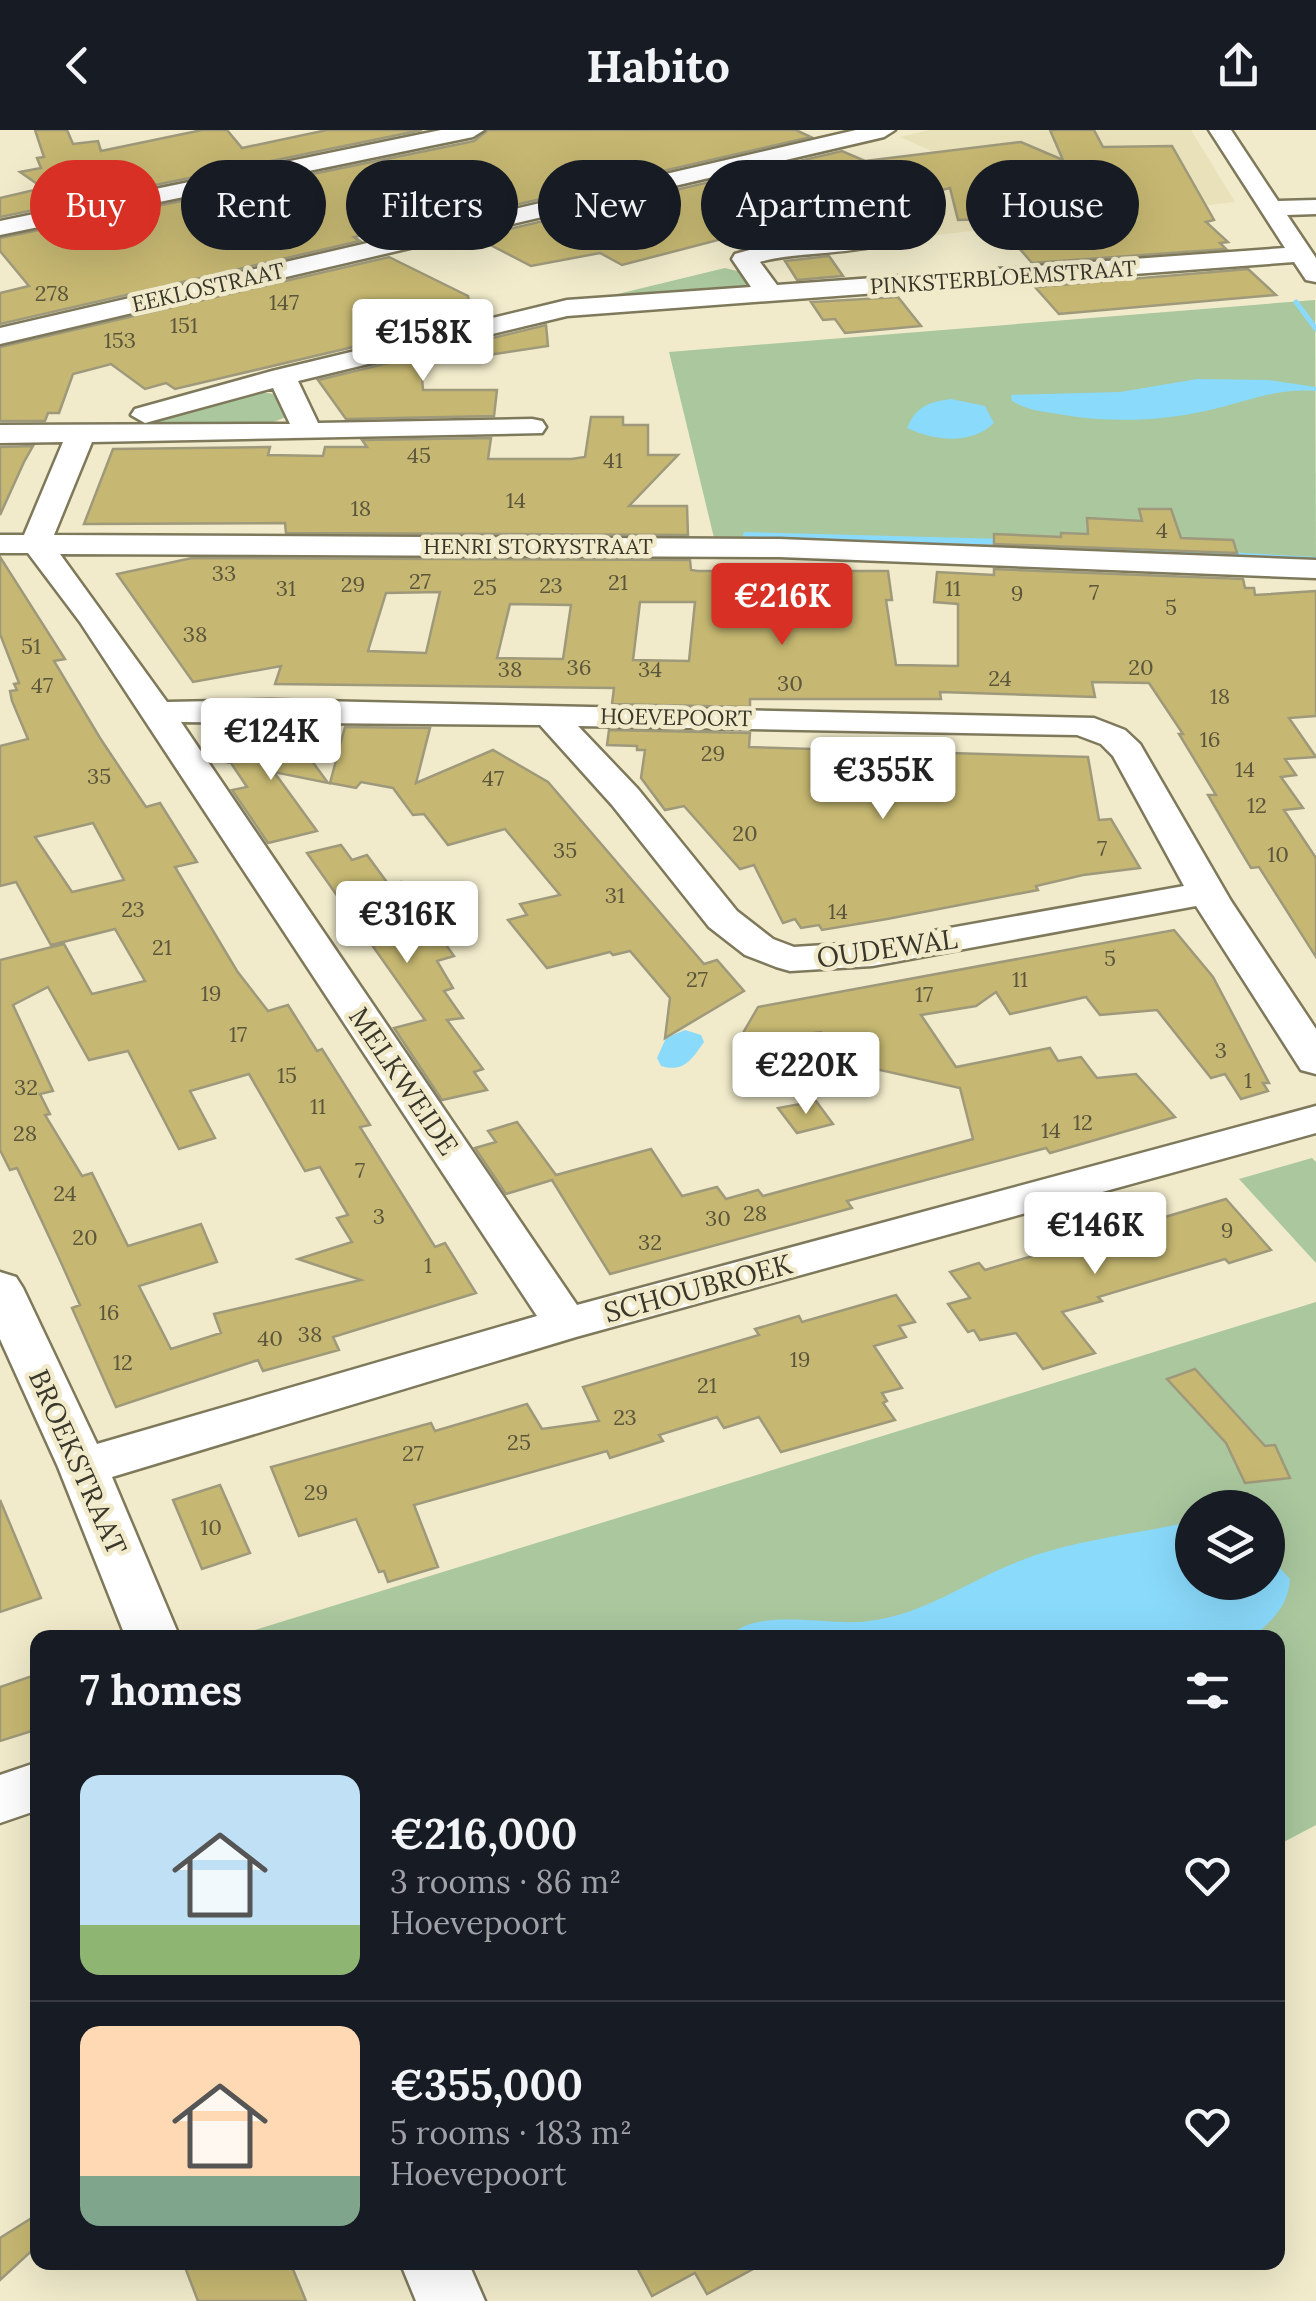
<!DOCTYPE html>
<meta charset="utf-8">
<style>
body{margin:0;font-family:Lora,serif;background:#20242c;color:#f1f3f6;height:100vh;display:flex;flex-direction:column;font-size:38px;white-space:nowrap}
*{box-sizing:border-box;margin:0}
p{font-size:32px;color:#9ea1a6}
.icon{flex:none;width:55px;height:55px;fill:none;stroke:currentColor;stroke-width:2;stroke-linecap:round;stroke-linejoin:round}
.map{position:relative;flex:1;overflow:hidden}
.side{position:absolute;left:30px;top:1500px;width:1255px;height:640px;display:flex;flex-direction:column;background:#171b24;border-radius:20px;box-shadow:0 10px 40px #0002}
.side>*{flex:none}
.guide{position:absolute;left:30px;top:30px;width:1258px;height:90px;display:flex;gap:20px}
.tools{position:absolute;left:1175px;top:1360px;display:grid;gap:20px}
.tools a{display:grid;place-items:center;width:110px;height:110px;border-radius:50%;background:#171b24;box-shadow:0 10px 40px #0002;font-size:50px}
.price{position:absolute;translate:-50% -85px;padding:0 22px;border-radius:10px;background:#fff;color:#222;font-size:32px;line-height:65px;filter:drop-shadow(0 2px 5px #0008)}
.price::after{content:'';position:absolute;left:50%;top:60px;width:30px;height:22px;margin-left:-15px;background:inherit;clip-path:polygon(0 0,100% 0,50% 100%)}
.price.on{background:#d93025;color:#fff}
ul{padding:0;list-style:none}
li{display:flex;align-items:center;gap:30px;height:250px;padding:0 50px}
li+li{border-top:2px solid #363941}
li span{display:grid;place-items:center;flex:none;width:280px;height:200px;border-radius:20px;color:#555}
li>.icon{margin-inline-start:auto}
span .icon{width:120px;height:120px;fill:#fffc;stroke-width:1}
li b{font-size:42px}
h2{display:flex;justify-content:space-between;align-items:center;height:120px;padding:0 50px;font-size:42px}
.pill{padding:0 35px;border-radius:45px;background:#171b24;box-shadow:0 10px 40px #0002;font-size:35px;line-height:90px}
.pill.on{background:#d93025;color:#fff}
header{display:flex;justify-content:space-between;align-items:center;height:130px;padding:0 50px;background:#171b24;font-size:45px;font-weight:700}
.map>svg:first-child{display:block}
.built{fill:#e8e1b9}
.green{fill:#aac79e;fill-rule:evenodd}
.water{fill:#8adafc}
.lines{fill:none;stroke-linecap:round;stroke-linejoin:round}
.stream-far1{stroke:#8adafc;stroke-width:5}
.stream{stroke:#8adafc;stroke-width:6}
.building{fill:#c6b872;stroke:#9f997b;stroke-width:2.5;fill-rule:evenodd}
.minor-casing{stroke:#7f795c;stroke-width:5}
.minor{fill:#fff;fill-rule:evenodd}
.labels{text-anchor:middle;stroke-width:9;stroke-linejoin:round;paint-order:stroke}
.far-street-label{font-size:22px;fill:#39362a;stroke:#f1ebcb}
.number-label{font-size:22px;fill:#5c563c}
.street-label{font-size:28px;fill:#39362a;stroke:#f1ebcb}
</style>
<header><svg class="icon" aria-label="back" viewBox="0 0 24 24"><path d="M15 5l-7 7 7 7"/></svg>Habito<svg class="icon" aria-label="share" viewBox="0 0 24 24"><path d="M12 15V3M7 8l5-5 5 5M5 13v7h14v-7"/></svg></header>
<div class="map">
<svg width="1316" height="2171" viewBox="0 0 1316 2171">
<rect width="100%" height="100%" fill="#f1ebcb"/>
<path class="built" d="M930,0H1191L1235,72L927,106L952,30L900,7Z"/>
<g class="green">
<path d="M725,138L749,144L753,159L593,170Z"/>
<path d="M1315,170L1316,432L715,412L669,222Z"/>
<path d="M249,261L275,264L288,286L260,298L155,297L151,294Z"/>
<path d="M1312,1028L1316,1032V1133L1239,1049Z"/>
<path d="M1316,1172V1695L1278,1715V1508H229ZM1192,1378H1268V1452H1192Z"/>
</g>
<g class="water">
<path d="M1197,249L1269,250L1316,257V261C1277,258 1247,271 1210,280C1163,291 1112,293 1064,285C1046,282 1028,281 1012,271L1011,265L1120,262Z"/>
<path d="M951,269L985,276L994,293C972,315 934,311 907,298C916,276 929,272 951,269Z"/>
<path d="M685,900L701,905L704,912C692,929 684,943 661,936L657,928L666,908Z"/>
<path d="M1180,1394H1192V1452H1268V1425L1290,1449C1288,1477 1273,1489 1253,1507H729C756,1476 829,1497 869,1491C925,1484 966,1452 1017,1432C1066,1412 1127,1405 1180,1394Z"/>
</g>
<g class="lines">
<path class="stream-far1" d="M1296,172L1316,199"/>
<g class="stream">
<path d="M746,405L1006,412"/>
<path d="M1102,418L1316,430"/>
</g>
</g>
<g class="building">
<path d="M35,0H67L73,14L98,11L101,21L202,0H227L242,18L327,0H422L0,87V68L43,58L20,42L41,38L37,28L44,27Z"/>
<path d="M488,0H796L811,7L445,91L439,88L354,107L360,111L0,194V163L29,156L0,121V108L474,11Z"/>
<path d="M1050,0H1094L1103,17L1172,16L1214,90L1206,92L1228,112L1220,113L1226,119L1032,133L994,89L958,90L950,58L767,102L764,98L622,135L600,123L531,136L475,107L842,21L865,31L1021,12L1063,30Z"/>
<path d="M829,126L843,146L797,150L785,131Z"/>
<path d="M389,127L468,166L472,189L175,259L166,253L145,259L111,234L73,244L59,283H48L45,291H0V217Z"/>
<path d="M1248,139L1276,165L1059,184L1035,157Z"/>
<path d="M898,167L921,196L845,203L835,189L823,190L811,172Z"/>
<path d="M546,195L548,216L421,235L423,260H497L494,286L346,289L318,250Z"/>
<path d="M591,287H623V295H648V325H678L629,376H687L688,405L286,403L285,393L84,394L113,319L270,317L268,325L323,326L325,317H367L362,310L491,308L488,329H571L585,327Z"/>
<path d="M33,316L24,332L0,385V317Z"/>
<path d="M1139,379H1171L1181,408L1233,410L1237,423L994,414V404L1061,407V403L1088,404L1087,388L1142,391Z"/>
<path d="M0,427L65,529L54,531L100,608L146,677L160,673L197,732L175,737L237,841L268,881L288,875L317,921L322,919L370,995L360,997L435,1117L445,1113L476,1163L333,1207L339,1220L263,1241L258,1230L116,1277L72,1178L80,1175L59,1128L17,1038L10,1040L0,1020V830L64,814L92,864L145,851L115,799L51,815L16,752L0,756V616L28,609L12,571L10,561L17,560L14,554L19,553L0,504ZM93,693L124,750L72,762L35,707ZM48,857L89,930L128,921L179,1019L215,1008L190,961L249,944L305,1041L320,1037L348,1085L337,1088L352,1112L298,1129L361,1150L214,1184L221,1203L171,1219L139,1156L217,1132L201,1094L128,1116L92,1043L82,1046L45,985L50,984L40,964L53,961L13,875Z"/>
<path d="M192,428L690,430L691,440L698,441H888L892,470H886L896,535L958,536V474L934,472L937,442L994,445V439L1243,449L1245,458H1254L1255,465L1316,461V586L1289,588L1316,627L1285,629L1296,645L1281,647L1303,678L1284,680L1316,728V827L1259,737L1251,738L1239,718L1208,665H1216L1179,604H1183L1149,553L1092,552L1095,567L940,562L941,569H750V577L612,574L614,558L275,554L281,536L193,552L117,444ZM440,462L426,523L368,521L386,463ZM640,472H695L689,531L633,530ZM510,474L571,475L563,529L497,528Z"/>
<path d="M345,597L430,598L416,653L493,620L548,652L704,834L717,830L744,861L665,908L670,868L630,821L613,825L610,822L547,838L508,790L527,785L520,774L560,765L505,699L448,715L424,684L413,685L393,658L361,652L356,658L330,653Z"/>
<path d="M609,600L750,603L749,617L1088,627L1099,690L1111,689L1140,738L1083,745L1036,756L1038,760L887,789L822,800L819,795L801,798L795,789L783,793L754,735L740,739L684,676L665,680L641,648L645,620H637V616L607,615Z"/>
<path d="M290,601L328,653L274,642L317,701L268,713L232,660L247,657L231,633L211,629L205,621Z"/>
<path d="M341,715L352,730L367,725L389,755L401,752L454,826L437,831L453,858L444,861L463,888L447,890L483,939L474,942L487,960L442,970L394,898L425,890L307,723Z"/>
<path d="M1174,800L1213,847L1269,953H1263L1268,961L1241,969L1225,944L1211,948L1157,880L1100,885L1086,867L1010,884L996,862L976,876L921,885L956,937L1050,918L1058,931L1081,927L1097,948L1136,944L1175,987L1050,1023L1046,1018L847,1071L852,1078L610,1144L552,1050L506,1064L475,1018L496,1012L488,1001L517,992L556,1045L651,1019L682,1066L717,1057L726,1069L758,1060L763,1066L973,1009L960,958L840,931L821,902L787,907L782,919L739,910L758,877Z"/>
<path d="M816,971L833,994L797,1003L778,978Z"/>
<path d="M1226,1069L1271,1120L1229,1133L1225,1129L1098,1167L1102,1171L1062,1182L1095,1223L1043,1239L1016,1203L980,1210L974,1200L968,1202L948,1174L970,1168L950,1142L979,1133L985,1140Z"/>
<path d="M896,1165L915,1192L899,1196L906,1207L874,1216L902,1258L882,1263L887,1271L883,1273L895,1290L781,1322L759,1287L724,1298L717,1287L659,1305L663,1311L610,1328L607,1321L414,1375L438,1437L388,1452L384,1441L379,1442L356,1389L299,1406L271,1337L431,1293L435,1301L527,1274L542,1299L599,1291L583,1257L759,1205L755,1199L799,1186L802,1192Z"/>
<path d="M1195,1239L1265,1316L1275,1315L1290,1348L1245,1353L1226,1313L1167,1249Z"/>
<path d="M220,1355L250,1423L202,1439L173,1370Z"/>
<path d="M0,1370L41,1468L0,1482Z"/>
<path d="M38,1544V1599L0,1611V1557Z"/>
<path d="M38,2084V2115L0,2150V2108Z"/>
<path d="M183,2132H290L306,2171H198Z"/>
<path d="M634,2132H766L707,2164L695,2143L652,2166Z"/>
</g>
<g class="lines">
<g class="minor-casing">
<g id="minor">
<path d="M441,0H484L473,7L0,105V91Z"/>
<path d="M856,0H895L884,7L0,214V198Z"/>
<path d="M1209,0H1231L1278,71L1316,70V84L1287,85L1316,128V152L1306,150L1294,132L567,186L298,251L318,293L532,289L542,291L546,297L542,303L92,312L54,405L779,409L1316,430V448L779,427L60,424L167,572L271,570L1094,588L1125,600L1140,614L1231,771L1316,899V944L1301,940L1196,776L872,836L790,841L776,837L745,825L709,797L612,675L540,595L181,592L577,1175L1316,976V1003L576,1207L112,1347L180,1508H126L58,1337L0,1209V1142L16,1147L23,1158L97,1314L537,1186L80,492L28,423H0V405H24L63,312L0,313V295L290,294L273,258L145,293L131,285L135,279L272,241L567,170L751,157L732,129L735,124C758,117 782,115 804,107C839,96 870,75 909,85L917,96C889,128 801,119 760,132L777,155L1285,118ZM578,596L1077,605L1101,614L1113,626L1184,756L872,812L794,817L773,809L737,781L638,659Z"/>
<path d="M38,1632V1680L0,1693V1645Z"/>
<path d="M400,2132H468L485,2171H416Z"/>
</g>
</g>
<use href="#minor" class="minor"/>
</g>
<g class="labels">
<g class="far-street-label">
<text transform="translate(1003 147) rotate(-4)" y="8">PINKSTERBLOEMSTRAAT</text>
<text transform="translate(208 157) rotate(-13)" y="8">EEKLOSTRAAT</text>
<text x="538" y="424">HENRI STORYSTRAAT</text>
<text transform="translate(676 587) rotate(1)" y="8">HOEVEPOORT</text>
</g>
<g class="number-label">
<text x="52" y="171">278</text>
<text x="284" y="180">147</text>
<text x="184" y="203">151</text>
<text x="120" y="218">153</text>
<text x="419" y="333">45</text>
<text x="613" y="338">41</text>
<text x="516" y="378">14</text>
<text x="361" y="386">18</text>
<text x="1162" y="408">4</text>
<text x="224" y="451">33</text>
<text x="420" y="459">27</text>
<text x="618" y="460">21</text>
<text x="353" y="462">29</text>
<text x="551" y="463">23</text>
<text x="485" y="465">25</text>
<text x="286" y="466">31</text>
<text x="953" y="466">11</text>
<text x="1094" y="470">7</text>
<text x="1017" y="471">9</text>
<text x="1171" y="485">5</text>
<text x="195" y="512">38</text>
<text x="31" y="524">51</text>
<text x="579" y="545">36</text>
<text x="1141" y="545">20</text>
<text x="510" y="547">38</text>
<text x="650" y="547">34</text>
<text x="1000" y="556">24</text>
<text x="790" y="561">30</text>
<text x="42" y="563">47</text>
<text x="1220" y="574">18</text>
<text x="1210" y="617">16</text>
<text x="713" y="631">29</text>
<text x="1245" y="647">14</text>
<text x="99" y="654">35</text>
<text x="493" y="656">47</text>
<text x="1257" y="683">12</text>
<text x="745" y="711">20</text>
<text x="1102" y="726">7</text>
<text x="565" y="728">35</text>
<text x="1278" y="732">10</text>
<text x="615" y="773">31</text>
<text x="133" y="787">23</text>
<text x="838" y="789">14</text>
<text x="162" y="825">21</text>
<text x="1110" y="836">5</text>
<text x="697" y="857">27</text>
<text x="1020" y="857">11</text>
<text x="211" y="871">19</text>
<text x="924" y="872">17</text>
<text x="238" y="912">17</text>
<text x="1221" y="928">3</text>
<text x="287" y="953">15</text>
<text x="1248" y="958">1</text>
<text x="26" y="965">32</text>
<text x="318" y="984">11</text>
<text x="1083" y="1000">12</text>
<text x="1051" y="1008">14</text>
<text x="25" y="1011">28</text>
<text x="360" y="1048">7</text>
<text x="65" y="1071">24</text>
<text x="755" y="1091">28</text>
<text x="379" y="1094">3</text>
<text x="718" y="1096">30</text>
<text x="1227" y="1108">9</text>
<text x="85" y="1115">20</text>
<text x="650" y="1120">32</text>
<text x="428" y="1143">1</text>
<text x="109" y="1190">16</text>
<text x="310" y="1212">38</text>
<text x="270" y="1216">40</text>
<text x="800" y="1237">19</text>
<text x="123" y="1240">12</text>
<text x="707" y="1263">21</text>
<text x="625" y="1295">23</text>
<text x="519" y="1320">25</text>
<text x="413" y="1331">27</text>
<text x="316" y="1370">29</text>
<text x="211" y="1405">10</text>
</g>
<g class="street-label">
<text transform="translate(887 818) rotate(-8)" y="10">OUDEWAL</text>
<text transform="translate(404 951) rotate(56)" y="10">MELKWEIDE</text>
<text transform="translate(698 1158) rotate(-15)" y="10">SCHOUBROEK</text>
<text transform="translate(78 1332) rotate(66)" y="10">BROEKSTRAAT</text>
</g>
</g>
</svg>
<div class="tools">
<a><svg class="icon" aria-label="layers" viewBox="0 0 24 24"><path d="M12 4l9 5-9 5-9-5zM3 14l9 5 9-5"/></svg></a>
</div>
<b class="price" style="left:423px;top:254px">€158K</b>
<b class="price on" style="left:782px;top:518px">€216K</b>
<b class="price" style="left:271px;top:653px">€124K</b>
<b class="price" style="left:883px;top:692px">€355K</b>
<b class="price" style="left:407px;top:836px">€316K</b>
<b class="price" style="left:806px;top:987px">€220K</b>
<b class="price" style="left:1095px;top:1147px">€146K</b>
<div class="guide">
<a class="pill on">Buy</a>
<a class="pill">Rent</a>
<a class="pill">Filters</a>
<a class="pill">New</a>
<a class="pill">Apartment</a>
<a class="pill">House</a>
</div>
<section class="side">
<h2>7 homes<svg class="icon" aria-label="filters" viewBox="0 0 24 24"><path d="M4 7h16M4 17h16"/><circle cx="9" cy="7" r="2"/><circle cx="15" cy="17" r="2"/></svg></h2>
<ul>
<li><span style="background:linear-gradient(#bfe0f5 75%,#8fb573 0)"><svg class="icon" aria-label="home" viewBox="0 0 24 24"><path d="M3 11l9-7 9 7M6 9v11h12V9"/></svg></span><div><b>€216,000</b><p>3 rooms · 86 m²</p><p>Hoevepoort</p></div><svg class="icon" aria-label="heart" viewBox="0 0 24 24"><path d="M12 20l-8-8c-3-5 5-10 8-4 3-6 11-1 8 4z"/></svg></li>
<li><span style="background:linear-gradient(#ffd9b3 75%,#7fa58c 0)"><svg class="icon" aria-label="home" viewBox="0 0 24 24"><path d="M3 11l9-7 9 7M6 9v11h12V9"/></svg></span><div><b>€355,000</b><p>5 rooms · 183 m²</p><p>Hoevepoort</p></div><svg class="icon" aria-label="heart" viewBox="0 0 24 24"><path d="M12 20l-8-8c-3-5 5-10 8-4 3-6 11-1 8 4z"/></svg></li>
</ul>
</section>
</div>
